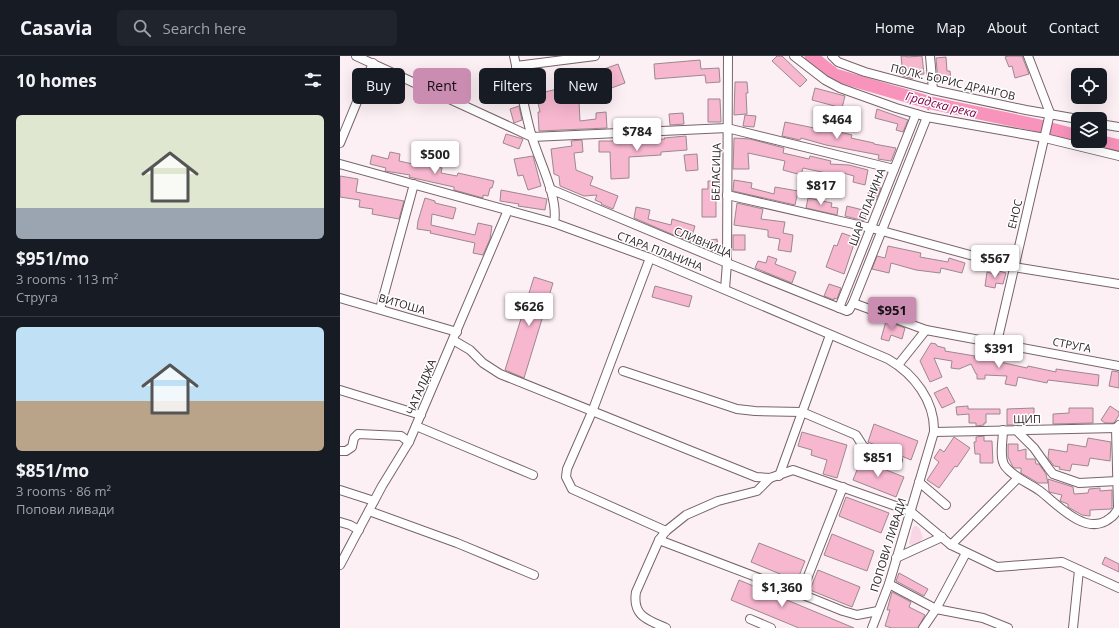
<!DOCTYPE html>
<meta charset="utf-8">
<style>
body{margin:0;font-family:"Open Sans",sans-serif;background:#20242c;color:#f1f3f6;height:100vh;display:flex;flex-direction:column;font-size:15px;white-space:nowrap}
*{box-sizing:border-box;margin:0}
p{font-size:13px;color:#9ea1a6}
.icon{flex:none;width:22px;height:22px;fill:none;stroke:currentColor;stroke-width:2;stroke-linecap:round;stroke-linejoin:round}
.map{position:relative;flex:1;overflow:hidden}
.sheet{display:flex;flex-direction:column;background:#171b24;width:340px}
.sheet>*{flex:none}
.top-card{position:absolute;left:12px;top:12px;width:380px;height:36px;display:flex;gap:8px}
.tools{position:absolute;left:731px;top:12px;display:grid;gap:8px}
.tools a{display:grid;place-items:center;width:36px;height:36px;border-radius:6px;background:#171b24;box-shadow:0 4px 16px #0002;font-size:20px}
.price{position:absolute;translate:-50% -34px;padding:0 9px;border-radius:4px;background:#fff;color:#222;font-size:13px;line-height:26px;filter:drop-shadow(0 1px 2px #0008)}
.price::after{content:'';position:absolute;left:50%;top:24px;width:12px;height:9px;margin-left:-6px;background:inherit;clip-path:polygon(0 0,100% 0,50% 100%)}
.price.current{background:#cb8cb1;color:#111}
ul{padding:0;list-style:none}
li{display:grid;align-content:center;gap:8px;height:212px;padding:0 16px}
li+li{border-top:1px solid #363941}
li span{display:grid;place-items:center;height:124px;border-radius:6px;color:#555}
li>.icon{margin-inline-start:auto}
span .icon{width:72px;height:72px;fill:#fffc;stroke-width:1}
li b{font-size:17px}
h2{display:flex;justify-content:space-between;align-items:center;height:48px;padding:0 16px;font-size:17px}
.pill{padding:0 14px;border-radius:6px;background:#171b24;box-shadow:0 4px 16px #0002;font-size:14px;line-height:36px}
.pill.current{background:#cb8cb1;color:#111}
header{display:flex;align-items:center;gap:24px;box-sizing:border-box;height:56px;padding:0 20px;background:#171b24;border-bottom:1px solid #363941}
header strong{font-size:19px}
nav{display:flex;gap:22px;margin-inline-start:auto;font-size:14px}
.search{width:280px;height:36px;background:#20242c;display:flex;align-items:center;gap:10px;box-sizing:border-box;padding:0 14px;border-radius:6px;color:#9ea1a6;font-size:15px}
main{display:flex;flex:1;min-height:0}
.map>svg:first-child{display:block}
.green{fill:#f9d6e3}
.lines{fill:none;stroke-linecap:round;stroke-linejoin:round}
.river{stroke:#f893bc;stroke-width:13}
.building{fill:#f6b7cf;stroke:#9c888f}
.minor-casing{stroke:#77646b;stroke-width:10}
.path{stroke:#91868a;stroke-width:1.5;stroke-dasharray:1 3;stroke-linecap:butt}
.minor{stroke:#fff;stroke-width:8}
.labels{text-anchor:middle;stroke-width:3;stroke-linejoin:round;paint-order:stroke}
.street-label{font-size:11px;fill:#2c2427;stroke:#fff}
.water-label{font-size:12px;font-style:italic;fill:#80034b;stroke:#fff}
</style>
<header>
<strong>Casavia</strong>
<div class="search"><svg class="icon" aria-label="search" viewBox="0 0 24 24"><circle cx="10" cy="10" r="6"/><path d="M15 15l6 6"/></svg>Search here</div>
<nav><a>Home</a><a>Map</a><a>About</a><a>Contact</a></nav>
</header>
<main>
<section class="sheet">
<h2>10 homes<svg class="icon" aria-label="filters" viewBox="0 0 24 24"><path d="M4 7h16M4 17h16"/><circle cx="9" cy="7" r="2"/><circle cx="15" cy="17" r="2"/></svg></h2>
<ul>
<li><span style="background:linear-gradient(#dfe7d0 75%,#9aa5b1 0)"><svg class="icon" aria-label="home" viewBox="0 0 24 24"><path d="M3 11l9-7 9 7M6 9v11h12V9"/></svg></span><div><b>$951/mo</b><p>3 rooms · 113 m²</p><p>Струга</p></div></li>
<li><span style="background:linear-gradient(#bfe0f5 60%,#b9a48a 0)"><svg class="icon" aria-label="home" viewBox="0 0 24 24"><path d="M3 11l9-7 9 7M6 9v11h12V9"/></svg></span><div><b>$851/mo</b><p>3 rooms · 86 m²</p><p>Попови ливади</p></div></li>
</ul>
</section>
<div class="map">
<svg width="779" height="572" viewBox="0 0 779 572">
<rect width="100%" height="100%" fill="#fdf0f4"/>
<path class="green" d="M574,470H577L580,473L583,482L578,488L574,490L569,488L572,473Z"/>
<g class="lines">
<g class="river">
<path d="M471,0L495,19L591,47L696,69L738,80"/>
<path d="M758,85L779,90"/>
</g>
</g>
<g class="building">
<path d="M437,0H442L467,24L460,31L432,5Z"/>
<path d="M561,0H566L567,1L582,0L584,18L573,19V23L563,20Z"/>
<path d="M668,0H682L689,18L675,22L672,10L669,11L665,1Z"/>
<path d="M606,1L607,15H610L611,25L598,26L596,2Z"/>
<path d="M360,4L361,13L379,12L380,26L366,27L365,19L315,23L314,8Z"/>
<path d="M278,8L285,27L242,43L243,46H239L240,65L256,63V57L266,56L267,72L199,75L198,56H200L196,38L244,27L242,21Z"/>
<path d="M395,26H407L408,37H406L407,58L394,59Z"/>
<path d="M475,32L505,40L502,52L472,44Z"/>
<path d="M368,43H380L381,66H368Z"/>
<path d="M179,50L182,64L174,67L170,53Z"/>
<path d="M537,53L568,64L563,76L556,74L558,68L535,62Z"/>
<path d="M343,57L344,68L330,69L329,58Z"/>
<path d="M405,59L416,60L414,71L403,70Z"/>
<path d="M445,66L479,73V71L512,79L511,82L534,87V88L556,92L555,95L551,105L538,103L539,99L486,89L461,82L460,84L442,80Z"/>
<path d="M166,78L183,83L179,93L163,87Z"/>
<path d="M346,80L347,94L321,96V99L289,101V122L271,123L270,96H259V85H270L288,84V85L325,83L324,82Z"/>
<path d="M394,82L410,83L444,92L443,97L469,103L470,100L491,105L490,108L509,109L528,114L525,129L513,126L514,120L503,117L502,126L490,125L491,118L463,112L461,119L443,114L445,105L408,97L409,113H393Z"/>
<path d="M242,84L243,96L234,97L236,114L253,121L250,129L278,140L273,153L261,148L262,147L255,144L257,139L244,140L220,130L219,120L214,118L211,93L232,90L231,85Z"/>
<path d="M50,96L60,98L59,105L73,108L74,104L97,109V111L102,112L101,117L117,120L118,117L154,125L152,132H150L148,140L143,139V142L114,134V131L69,121L70,119L45,115L46,112L30,108L32,99L48,103Z"/>
<path d="M357,98L358,114L346,115L344,99Z"/>
<path d="M193,100L201,130L188,134L183,119L178,120L174,103Z"/>
<path d="M0,120L18,123L16,136L64,145L59,163L32,158L33,153L19,151L20,144L0,141Z"/>
<path d="M394,124L412,127L411,132L434,138L435,131L458,135L455,149L393,135Z"/>
<path d="M368,125H379L380,144H376V161H362V133H368Z"/>
<path d="M531,129L541,132L536,144L527,140Z"/>
<path d="M161,134L207,143L205,154L178,150L179,148L160,145Z"/>
<path d="M85,142L95,145V147L116,152L113,163L92,158L91,169L135,179L138,167L152,170L150,183L143,199L133,197L135,187L90,177L91,175L77,173L78,165Z"/>
<path d="M468,142L492,147L491,151L498,152L497,159L466,152Z"/>
<path d="M397,147L423,153L421,163L445,166L443,177L453,179L451,196L438,194L440,183L428,181V174L394,169Z"/>
<path d="M507,150L527,155L524,165L505,160Z"/>
<path d="M296,151L310,154L308,163L331,169L332,163L355,170L350,186L294,162Z"/>
<path d="M502,177L516,182L504,218L486,211L494,189L497,190Z"/>
<rect x="393" y="179" width="12" height="15"/>
<path d="M377,183L379,197L366,192L365,185Z"/>
<path d="M548,190L581,197L580,201L608,206L609,202L625,207L622,217L601,212L600,217L576,214L551,207L549,217L532,213L537,200L545,202Z"/>
<path d="M428,200L437,203L435,208L456,216L452,227L415,212L418,205L426,207Z"/>
<path d="M659,215L666,217L663,228L656,227L655,232L645,230L647,216L658,219Z"/>
<path d="M194,221L213,227L184,322L165,314Z"/>
<path d="M489,228L501,232L497,243L494,242V244L484,240Z"/>
<path d="M315,230L352,240L349,251L312,241Z"/>
<path d="M546,265L565,272L562,283L551,279L549,285L541,283Z"/>
<path d="M591,287L596,288L597,290L605,292V295L635,300L634,302L660,304V306L687,312L688,310L716,316V313L759,319L758,330L708,324L707,327L678,321L676,330L665,328L667,320L645,319V323H637V318H636L631,308L619,313L611,312L612,305L594,302L602,321L590,326L580,305Z"/>
<path d="M772,315L779,316V332L769,330Z"/>
<path d="M607,331L615,346L602,352L594,337Z"/>
<path d="M628,350V353H660V358H646V367H644V369L636,370V367H629V358L617,359L616,351Z"/>
<path d="M770,350L779,356V359L774,367H765L761,364Z"/>
<path d="M694,352V365H678V369H667V353Z"/>
<path d="M729,352H753V367L713,368V358L729,357Z"/>
<path d="M534,368L578,385L571,404L528,386Z"/>
<path d="M462,376L507,389L497,422L483,418L487,404L471,399L472,394L458,390Z"/>
<path d="M644,380V385H652L653,407H640V398H635L634,386H636V381Z"/>
<path d="M614,381L630,392L617,411L615,410L599,432L587,424L599,406L594,402L600,393L604,396Z"/>
<path d="M748,382L771,386L770,405L750,402L748,410L732,408L730,415L719,413L720,411L714,410L708,402L709,393L727,396L728,388L746,391Z"/>
<path d="M668,388H678V395L686,393V403H695L696,408H699L706,418L708,427H698L681,417V412H675L673,411L668,401Z"/>
<path d="M521,404L564,421L556,441L513,424Z"/>
<path d="M708,423L733,431L734,438L748,437L749,433L760,432V435L772,434V451L771,453L750,454V460L742,459L728,451V448L720,445L722,439L709,436Z"/>
<path d="M506,441L549,457L541,477L499,460Z"/>
<path d="M492,478L534,495L527,515L484,499Z"/>
<path d="M419,487L465,505L457,525L411,506Z"/>
<path d="M765,501L779,508V516L762,508Z"/>
<path d="M478,514L520,531L512,551L470,534Z"/>
<path d="M559,517L588,533L584,540L556,525Z"/>
<path d="M399,524L514,572H459L391,544Z"/>
<path d="M552,536L571,546L569,551L585,559L578,572H552L545,570L550,554H547Z"/>
</g>
<g class="lines">
<g class="minor-casing">
<g id="minor">
<path d="M16,0L192,81L387,72L554,113"/>
<path d="M174,0C180,27 184,54 192,81C199,105 219,142 214,167"/>
<path d="M454,0L485,24L500,32L556,52L587,61L705,82L779,100"/>
<path d="M492,0L498,6L525,16L593,34L686,54L738,63"/>
<path d="M590,0L593,34"/>
<path d="M176,10L255,0"/>
<path d="M760,68L779,71"/>
<path d="M0,87L33,7"/>
<path d="M0,108L214,167L310,202L548,303C574,318 595,345 594,376L549,528L532,572"/>
<path d="M210,133L387,207L507,255L509,254L513,247L587,61"/>
<path d="M387,139L531,172L674,211L779,228"/>
<path d="M310,202L252,356L227,413L226,421L232,433L326,475"/>
<path d="M385,233L387,207L388,0"/>
<path d="M0,242L117,276"/>
<path d="M513,247L586,274L779,310"/>
<path d="M499,252L576,58"/>
<path d="M40,253L74,128"/>
<path d="M113,284L130,294L143,307L160,318L416,421L430,422L453,414L570,455L611,489L657,511L722,506L779,532"/>
<path d="M657,286L710,57L688,0"/>
<path d="M558,309L586,274"/>
<path d="M283,315L397,353L415,355L462,356L516,379L523,390L530,394L558,404"/>
<path d="M0,334L81,359"/>
<path d="M76,370L193,419"/>
<path d="M663,374C663,384 659,402 665,410C674,422 689,427 700,435C716,447 743,478 766,465C772,461 775,459 778,452L776,372"/>
<path d="M676,374L694,392L709,413L713,418L739,427L777,425"/>
<path d="M594,376L776,372L779,369"/>
<path d="M0,395H6L12,391L14,382L18,378L61,380L69,386"/>
<path d="M439,420L490,279"/>
<path d="M579,426L606,449"/>
<path d="M0,434L34,445"/>
<path d="M29,455L117,487L194,519"/>
<path d="M0,466L10,469L19,474"/>
<path d="M319,484L461,538L503,555L517,559L538,555"/>
<path d="M611,489L678,422"/>
<path d="M556,502L602,481"/>
<path d="M0,509L42,430L69,386L168,154"/>
<path d="M549,528L596,553L643,562L668,572"/>
<path d="M461,538L503,431"/>
<path d="M410,563L431,572"/>
<path d="M326,572C308,564 292,560 296,536L319,484L326,475L346,459L378,445L417,435L430,422"/>
<path d="M583,572L596,553L626,497"/>
<path d="M733,572L739,514"/>
</g>
</g>
<path class="path" d="M588,54L591,42"/>
<use href="#minor" class="minor"/>
</g>
<g class="labels">
<g class="street-label">
<text transform="translate(613 26) rotate(13)" y="4">ПОЛК. БОРИС ДРАНГОВ</text>
<text transform="translate(376 116) rotate(-89)" y="4">БЕЛАСИЦА</text>
<text transform="translate(527 151) rotate(-69)" y="4">ШАР ПЛАНИНА</text>
<text transform="translate(675 158) rotate(-76)" y="4">ЕНОС</text>
<text transform="translate(363 186) rotate(23)" y="4">СЛИВНИЦА</text>
<text transform="translate(320 195) rotate(21)" y="4">СТАРА ПЛАНИНА</text>
<text transform="translate(62 248) rotate(16)" y="4">ВИТОША</text>
<text transform="translate(732 289) rotate(11)" y="4">СТРУГА</text>
<text transform="translate(81 331) rotate(-67)" y="4">ЧАТАЛДЖА</text>
<text transform="translate(687 363) rotate(-1)" y="4">ЩИП</text>
<text transform="translate(548 489) rotate(-73)" y="4">ПОПОВИ ЛИВАДИ</text>
</g>
<g class="water-label">
<text transform="translate(601 49) rotate(14)" y="4">Градска река</text>
</g>
</g>
</svg>
<div class="tools">
<a><svg class="icon" aria-label="locate" viewBox="0 0 24 24"><circle cx="12" cy="12" r="6"/><path d="M12 2v4M12 18v4M2 12h4M18 12h4"/></svg></a>
<a><svg class="icon" aria-label="layers" viewBox="0 0 24 24"><path d="M12 4l9 5-9 5-9-5zM3 14l9 5 9-5"/></svg></a>
</div>
<b class="price" style="left:497px;top:84px">$464</b>
<b class="price" style="left:297px;top:96px">$784</b>
<b class="price" style="left:95px;top:119px">$500</b>
<b class="price" style="left:481px;top:150px">$817</b>
<b class="price" style="left:655px;top:223px">$567</b>
<b class="price" style="left:189px;top:271px">$626</b>
<b class="price current" style="left:552px;top:275px">$951</b>
<b class="price" style="left:659px;top:313px">$391</b>
<b class="price" style="left:538px;top:422px">$851</b>
<b class="price" style="left:442px;top:552px">$1,360</b>
<div class="top-card">
<a class="pill">Buy</a>
<a class="pill current">Rent</a>
<a class="pill">Filters</a>
<a class="pill">New</a>
</div>
</div>
</main>
